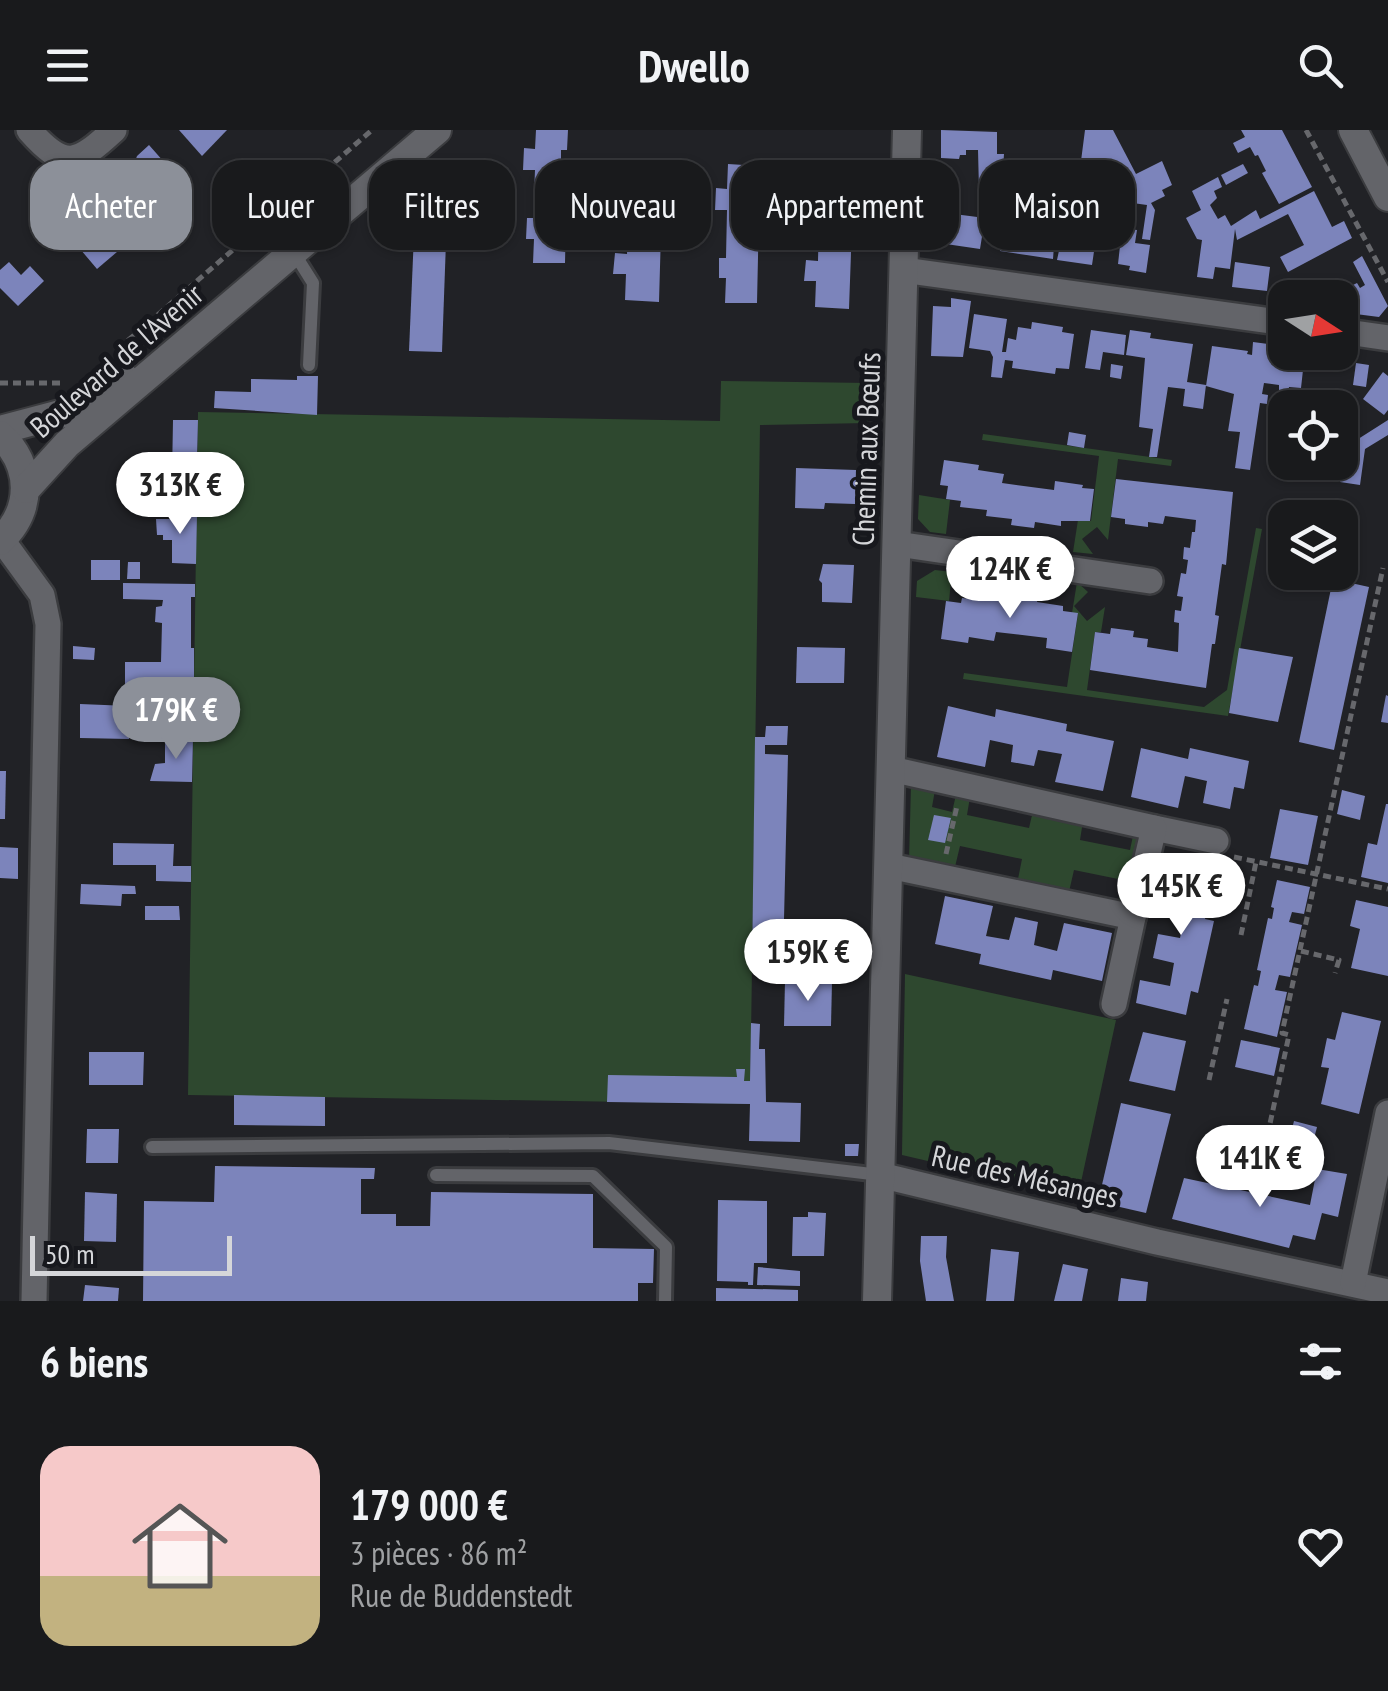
<!DOCTYPE html>
<html lang="fr">
<meta charset="utf-8">
<style>
body{margin:0;font-family:"PT Sans Narrow",sans-serif;background:#222325;color:#f1f3f6;height:100vh;display:flex;flex-direction:column;font-size:38px;white-space:nowrap}
*{box-sizing:border-box;margin:0}
p{font-size:32px;color:#9fa1a3}
.icon{flex:none;width:55px;height:55px;fill:none;stroke:currentColor;stroke-width:2;stroke-linecap:round;stroke-linejoin:round}
.map{position:relative;height:1171px;overflow:hidden}
.details{display:flex;flex-direction:column;background:#191a1c;flex:1}
.details>*{flex:none}
.banner{position:absolute;left:30px;top:30px;width:1330px;height:90px;display:flex;gap:20px}
.needle{width:65px;rotate:102deg}
.tools{position:absolute;left:1268px;top:150px;display:grid;gap:20px}
.tools a{display:grid;place-items:center;width:90px;height:90px;border-radius:20px;background:#191a1c;box-shadow:0 2px 8px #0004,0 0 0 2px #37383b;font-size:50px}
.scale{position:absolute;left:30px;bottom:25px;width:202px;box-sizing:border-box;padding-left:10px;border:5px solid #d5d6d9;border-top:0;font-size:28px;line-height:35px;white-space:nowrap;color:#d5d6d9;-webkit-text-stroke:8px #17181d;paint-order:stroke}
.price{position:absolute;translate:-50% -85px;padding:0 22px;border-radius:35px;background:#fff;color:#222;font-size:32px;line-height:65px;filter:drop-shadow(0 2px 5px #0008)}
.price::after{content:'';position:absolute;left:50%;top:60px;width:30px;height:22px;margin-left:-15px;background:inherit;clip-path:polygon(0 0,100% 0,50% 100%)}
.price.selected{background:#8c9099;color:#fff}
ul{padding:0;list-style:none}
li{display:flex;align-items:center;gap:30px;height:250px;padding:0 40px}
li+li{border-top:2px solid #37383b}
li span{display:grid;place-items:center;flex:none;width:280px;height:200px;border-radius:30px;color:#555}
li>.icon{margin-inline-start:auto}
span .icon{width:120px;height:120px;fill:#fffc;stroke-width:1}
li b{font-size:42px}
h2{display:flex;justify-content:space-between;align-items:center;height:120px;padding:0 40px;font-size:42px}
.pill{padding:0 35px;border-radius:30px;background:#191a1c;box-shadow:0 2px 8px #0004,0 0 0 2px #37383b;font-size:35px;line-height:90px}
.pill.selected{background:#8c9099;color:#fff}
header{display:flex;justify-content:space-between;align-items:center;height:130px;padding:0 40px;background:#191a1c;font-size:45px;font-weight:700}
.map>svg:first-child{display:block}
.green{fill:#2e482f}
.building{fill:#7c84bb}
.lines{fill:none;stroke-linecap:round;stroke-linejoin:round}
.service-casing{stroke:#3b3c3f;stroke-width:18}
.minor-casing{stroke:#3b3c3f;stroke-width:30}
.tertiary-casing{stroke:#3b3c3f;stroke-width:32}
.secondary-casing{stroke:#3b3c3f;stroke-width:32}
.path{stroke:#67686c;stroke-width:5;stroke-dasharray:8 5;stroke-linecap:butt}
.service{stroke:#636469;stroke-width:12}
.minor{stroke:#636469;stroke-width:25}
.tertiary{stroke:#636469;stroke-width:28}
.secondary{stroke:#636469;stroke-width:28}
.labels{text-anchor:middle;stroke-width:10;stroke-linejoin:round;paint-order:stroke}
.street-label{font-size:30px;fill:#d5d6d9;stroke:#17181d}
</style>
<header><svg class="icon" aria-label="menu" viewBox="0 0 24 24"><path d="M4 6h16M4 12h16M4 18h16"/></svg>Dwello<svg class="icon" aria-label="search" viewBox="0 0 24 24"><circle cx="10" cy="10" r="6"/><path d="M15 15l6 6"/></svg></header>
<div class="map">
<svg width="1388" height="1171" viewBox="0 0 1388 1171">
<rect width="100%" height="100%" fill="#212226"/>
<g class="green">
<path d="M721,251L869,253L868,293L760,295L750,974L188,965L198,282L720,291Z"/>
<path d="M983,304L1172,330L1171,336L1118,329L1108,410L1097,397L1082,409L1093,424L1073,422L1078,390L1091,391L1099,326L982,310Z"/>
<path d="M919,365L950,370L946,404L930,402L918,389Z"/>
<path d="M1256,398L1262,399L1228,586L963,549L964,543L1067,557L1078,484L1072,483L1077,452L1088,462L1074,476L1087,491L1105,477L1101,502H1095L1087,560L1204,577L1227,560Z"/>
<path d="M935,440L952,442L949,471L916,467L917,451Z"/>
<path d="M911,655L935,660L932,677L952,682L956,665L970,667L967,685L1029,698L1033,681L1083,691L1080,710L1130,720L1134,701L1142,703L1124,777L1118,776L1123,750L1074,740L1068,766L1017,754L1022,729L960,716L954,741L909,731Z"/>
<path d="M905,844L1116,890L1078,1066L902,1025Z"/>
</g>
<g class="building">
<path d="M179,0H227L202,26Z"/>
<path d="M536,0H568L567,20H561V42H567L565,133H533L534,109H526L527,88H533L535,40H523L524,18L535,19Z"/>
<path d="M941,0L997,2V24H1004L1003,39H1009L1006,63L979,60L978,20H966V25H960L959,29L941,28Z"/>
<path d="M1085,0H1113L1136,44L1162,31L1172,55L1162,60L1165,66L1151,73L1155,80L1150,110L1142,109L1147,75L1111,70L1116,36L1081,31Z"/>
<path d="M1241,0H1282L1312,57L1279,74L1262,43L1266,41L1258,25L1255,26L1250,17L1238,23L1233,13L1245,7Z"/>
<path d="M149,15L179,49L144,79H135L110,50L130,33L134,34L137,26Z"/>
<path d="M631,31L663,32L659,172L625,170L626,144H613L615,123L627,124L628,78L620,77L622,55H630Z"/>
<path d="M728,34L760,36L759,60L753,59V82L759,81L757,173H725L726,148H719V128H726L727,80H715L716,58L727,59Z"/>
<path d="M1243,34L1248,43L1226,55L1221,45Z"/>
<path d="M822,38L854,39L849,179L815,177L816,151H804L806,130L818,131L819,85L811,84L813,62H821Z"/>
<path d="M1218,47L1222,57L1214,61L1217,68L1210,75L1218,89L1225,85L1231,96L1256,80L1260,89L1314,61L1332,97L1344,91L1352,108L1288,142L1280,127L1304,115L1288,84L1237,110L1235,99L1230,139L1215,137L1213,149L1197,147L1202,110L1197,109L1186,88L1201,80L1192,61Z"/>
<path d="M415,81L447,84L442,222L409,221Z"/>
<path d="M931,81L985,88L980,119L939,113L940,106L927,104Z"/>
<path d="M1064,83L1099,88L1092,135L1057,130L1060,116H1054L1053,129L1000,121L1003,88L1063,93Z"/>
<path d="M110,84L131,110L97,139L75,113Z"/>
<path d="M1122,98L1137,100L1135,113L1150,115L1146,143L1129,140L1130,136L1118,134Z"/>
<path d="M1362,126L1388,176L1379,187L1340,182V175L1350,176L1344,166L1352,162L1349,157L1357,153L1360,158L1365,155L1353,132Z"/>
<path d="M9,132L21,145L30,136L44,151L18,176L0,158V140Z"/>
<path d="M1235,132L1270,137L1267,161L1232,157Z"/>
<path d="M951,168L971,171L963,227L931,226L933,176L951,177Z"/>
<path d="M974,184L1007,189L1002,222H1006L1008,208L1016,210L1018,197L1031,199L1032,192L1063,197L1062,202L1074,204L1069,239L1056,238L1055,244L1012,238L1013,231L1005,230L1002,248L991,247L993,227L990,221L969,218Z"/>
<path d="M1091,200L1126,205L1124,225L1103,222L1100,240L1085,238Z"/>
<path d="M1130,200L1151,203L1150,208L1193,214L1187,252L1206,255L1203,279L1183,276L1185,259L1168,257L1157,327H1149L1153,299L1139,297L1145,228L1126,225Z"/>
<path d="M1253,212L1285,216L1288,229L1304,231L1301,258L1289,257L1288,263H1284L1279,260V255L1264,253L1262,264L1268,265L1267,274L1260,273L1250,340L1235,338L1240,302L1228,301L1234,264L1206,256L1212,216L1248,221L1247,224L1252,225Z"/>
<path d="M1356,233L1369,235L1366,257L1353,255Z"/>
<path d="M1111,234L1123,236L1121,249L1110,247Z"/>
<path d="M1383,242L1388,246V280L1384,285L1363,269Z"/>
<path d="M297,246H318L317,285L214,278L215,261L251,262V249L297,250Z"/>
<path d="M173,290H198L197,329H204V362H197V346H192V372H151V346H172Z"/>
<path d="M1388,290V305L1365,319L1360,355L1340,352L1344,318Z"/>
<path d="M1069,302L1086,305L1084,318L1067,315Z"/>
<path d="M944,330L979,335L978,340L1004,344L1002,353L1054,360L1055,351L1083,355L1082,358L1094,359L1090,391H1061V396L1035,392L1034,398L1011,395L1012,389L986,386L987,380L960,377L961,371L946,369L948,356L940,355Z"/>
<path d="M796,338L856,340L855,374L825,373L824,379L795,378Z"/>
<path d="M1116,349L1233,362L1226,435L1222,434L1215,485L1219,486L1215,514H1212L1206,558L1090,540L1095,502L1110,504L1111,498L1134,501L1133,507L1148,509L1147,517L1178,522L1179,493L1174,492L1175,480L1181,481L1183,467L1177,466L1181,443L1186,444L1188,430L1183,429L1184,417L1190,418L1192,402H1195L1196,390L1165,386L1163,394L1148,392V397L1125,394V389L1111,387Z"/>
<path d="M173,384L197,385L196,434L172,433V410H163V405H157L156,389H173Z"/>
<rect x="91" y="430" width="29" height="20"/>
<path d="M128,432H140V449H127Z"/>
<path d="M823,434L854,435L852,473L822,472V453L819,450Z"/>
<path d="M1333,449L1369,457L1334,620L1299,612Z"/>
<path d="M123,453L195,454V467H191V518H194V558H169V566H151V557H125V532H161L162,493L155,492L156,477L162,476L163,470L123,469Z"/>
<path d="M1015,464L1038,467L1037,472L1063,476V481L1078,483L1072,522L1046,518L1047,508L996,502L994,511L969,507L968,513L941,509L946,471L961,473L962,468L988,471L989,466L1014,469Z"/>
<path d="M73,516L95,518L94,530L73,529Z"/>
<path d="M797,517L845,518L844,553H796Z"/>
<path d="M1239,518L1293,527L1278,592L1229,583Z"/>
<path d="M1386,565L1388,566V593L1381,592Z"/>
<path d="M80,574L129,576V609L80,608Z"/>
<path d="M948,576L995,587L996,579L1067,594L1066,601L1114,611L1103,661L1055,652L1062,624L1038,620L1034,636L1011,632L1013,615L990,610L985,637L937,627Z"/>
<path d="M766,596H788L787,615H765V624L788,625L783,830H775L776,835L766,834V837L752,836L755,607H765Z"/>
<path d="M165,609H193L192,652L150,651L155,634L165,633Z"/>
<path d="M1141,618L1188,629L1190,618L1249,631L1244,659L1234,657L1230,679L1203,673L1207,651L1185,646L1178,678L1131,667Z"/>
<path d="M0,641H6L5,689H0Z"/>
<path d="M1342,660L1365,666L1360,690L1337,684Z"/>
<path d="M1386,674H1388V753L1361,747L1368,713L1377,715Z"/>
<path d="M1280,679L1318,686L1308,735L1270,728Z"/>
<path d="M934,685L951,688L945,713L928,710Z"/>
<path d="M113,713L174,714L173,736H191V752L156,751V735H113Z"/>
<path d="M0,717L18,718V749L0,748Z"/>
<path d="M1166,732L1214,743L1205,789L1214,791L1198,863L1191,861L1186,885L1136,873L1140,850L1170,856L1174,833L1153,828L1158,804L1180,808L1185,786L1156,779Z"/>
<path d="M1277,750L1310,757L1304,784L1292,782L1289,792L1302,795L1290,847L1279,845L1275,860L1287,862L1277,907L1244,899L1254,855L1258,856L1261,841L1257,840L1268,788L1272,789L1274,778L1271,777Z"/>
<path d="M81,754L135,756L136,764H122L121,776L80,774Z"/>
<path d="M945,766L993,776L986,806L1009,810L1015,787L1038,792L1034,815L1057,821L1064,793L1112,803L1102,851L1053,840L1051,850L979,834L981,824L935,814Z"/>
<path d="M1356,770L1388,777V846L1351,838L1360,799L1350,796Z"/>
<path d="M145,776H179L180,790H145Z"/>
<path d="M785,851L832,852L831,896H784Z"/>
<path d="M1342,882L1381,891L1359,984L1321,974L1329,938L1321,937L1327,908L1335,910Z"/>
<path d="M751,893L760,894L759,919H765L766,972L801,973L800,1012L749,1011L750,974L607,972L608,945L737,947L736,939H745L744,951H750Z"/>
<path d="M1143,902L1186,911L1175,961L1129,951Z"/>
<path d="M1241,910L1280,918L1274,946L1235,937Z"/>
<path d="M89,922H144L143,955H89Z"/>
<path d="M234,965L325,967V996L234,995Z"/>
<path d="M1121,973L1171,984L1146,1083L1098,1072Z"/>
<path d="M1294,991L1317,997L1309,1028L1286,1023Z"/>
<path d="M87,999H119L118,1033H86Z"/>
<path d="M845,1014H859L858,1026H845Z"/>
<path d="M215,1036L375,1038L374,1049H361V1084H396V1096H430L431,1062L593,1064V1118L654,1119L653,1153H638V1171H143L144,1071L214,1072Z"/>
<path d="M1317,1039L1347,1044L1338,1087L1322,1083L1315,1110L1293,1105L1289,1118L1172,1089L1184,1048L1310,1075Z"/>
<path d="M85,1062L117,1064L116,1112L84,1111Z"/>
<path d="M718,1070L767,1071V1133H754L753,1155H748V1152L717,1151Z"/>
<path d="M808,1082L826,1083L824,1126H792L793,1087H808Z"/>
<path d="M921,1106H947L946,1127L954,1171H926L920,1131Z"/>
<path d="M991,1119L1019,1122L1014,1171H986Z"/>
<path d="M1063,1134L1088,1139L1082,1171H1054Z"/>
<path d="M758,1137L800,1141V1156L757,1155Z"/>
<path d="M1121,1148L1148,1152L1146,1171H1118Z"/>
<path d="M85,1155L119,1158L118,1171H83Z"/>
<path d="M716,1158L798,1160V1171H716Z"/>
</g>
<g class="lines">
<g class="service-casing">
<g id="service">
<path d="M286,110L313,153L309,235"/>
<path d="M152,1017L609,1013L880,1045"/>
<path d="M436,1045L593,1046L666,1117L665,1171"/>
</g>
</g>
<g class="minor-casing">
<g id="minor">
<path d="M29,0C65,41 77,34 114,0"/>
<path d="M903,140L1285,193"/>
<path d="M1340,201L1388,208"/>
<path d="M2,410L42,465L48,494L34,1171"/>
<path d="M897,414L1150,451"/>
<path d="M1154,698L1216,711"/>
<path d="M889,736L1133,787L1154,698L891,639"/>
<path d="M1114,874L1133,787"/>
<path d="M880,1045L1157,1112L1388,1162"/>
<path d="M1353,1153L1388,983"/>
</g>
</g>
<g class="tertiary-casing">
<g id="tertiary">
<path d="M0,300L64,283L123,246"/>
<path d="M0,305C33,336 33,380 0,411"/>
<path d="M26,359L67,314L437,0"/>
<path d="M877,1171L907,0"/>
</g>
</g>
<g class="secondary-casing">
<path id="secondary" d="M1353,0L1388,67"/>
</g>
<g class="path">
<path d="M1306,0L1388,152"/>
<path d="M118,219L372,0"/>
<path d="M0,253H62"/>
<path d="M946,724L957,676"/>
<path d="M1234,727L1388,759"/>
<path d="M1241,805L1256,732"/>
<path d="M1301,821L1339,830L1335,843"/>
<path d="M1209,950L1227,869"/>
<path d="M1262,1031L1289,905L1282,903L1383,438"/>
</g>
<use href="#service" class="service"/>
<use href="#minor" class="minor"/>
<use href="#tertiary" class="tertiary"/>
<use href="#secondary" class="secondary"/>
</g>
<g class="labels">
<g class="street-label">
<text transform="translate(117 231) rotate(-41)" y="10">Boulevard de l'Avenir</text>
<text transform="translate(867 319) rotate(-88)" y="10">Chemin aux Bœufs</text>
<text transform="translate(1025 1047) rotate(13)" y="10">Rue des Mésanges</text>
</g>
</g>
</svg>
<div class="tools">
<a><svg class="needle" viewBox="-14 -14 28 28"><path d="M0-13l5 13h-10z" fill="#e53935"/><path d="M0 13l5-13h-10z" fill="#9fa1a3"/></svg></a>
<a><svg class="icon" aria-label="locate" viewBox="0 0 24 24"><circle cx="12" cy="12" r="6"/><path d="M12 2v4M12 18v4M2 12h4M18 12h4"/></svg></a>
<a><svg class="icon" aria-label="layers" viewBox="0 0 24 24"><path d="M12 4l9 5-9 5-9-5zM3 14l9 5 9-5"/></svg></a>
</div>
<div class="scale">50 m</div>
<b class="price" style="left:180px;top:407px">313K €</b>
<b class="price" style="left:1010px;top:491px">124K €</b>
<b class="price selected" style="left:176px;top:632px">179K €</b>
<b class="price" style="left:1181px;top:808px">145K €</b>
<b class="price" style="left:808px;top:874px">159K €</b>
<b class="price" style="left:1260px;top:1080px">141K €</b>
<div class="banner">
<a class="pill selected">Acheter</a>
<a class="pill">Louer</a>
<a class="pill">Filtres</a>
<a class="pill">Nouveau</a>
<a class="pill">Appartement</a>
<a class="pill">Maison</a>
</div>
</div>
<section class="details">
<h2>6 biens<svg class="icon" aria-label="filters" viewBox="0 0 24 24"><path d="M4 7h16M4 17h16"/><circle cx="9" cy="7" r="2"/><circle cx="15" cy="17" r="2"/></svg></h2>
<ul>
<li><span style="background:linear-gradient(#f6c9c9 65%,#c2b280 0)"><svg class="icon" aria-label="home" viewBox="0 0 24 24"><path d="M3 11l9-7 9 7M6 9v11h12V9"/></svg></span><div><b>179 000 €</b><p>3 pièces · 86 m²</p><p>Rue de Buddenstedt</p></div><svg class="icon" aria-label="heart" viewBox="0 0 24 24"><path d="M12 20l-8-8c-3-5 5-10 8-4 3-6 11-1 8 4z"/></svg></li>
</ul>
</section>
